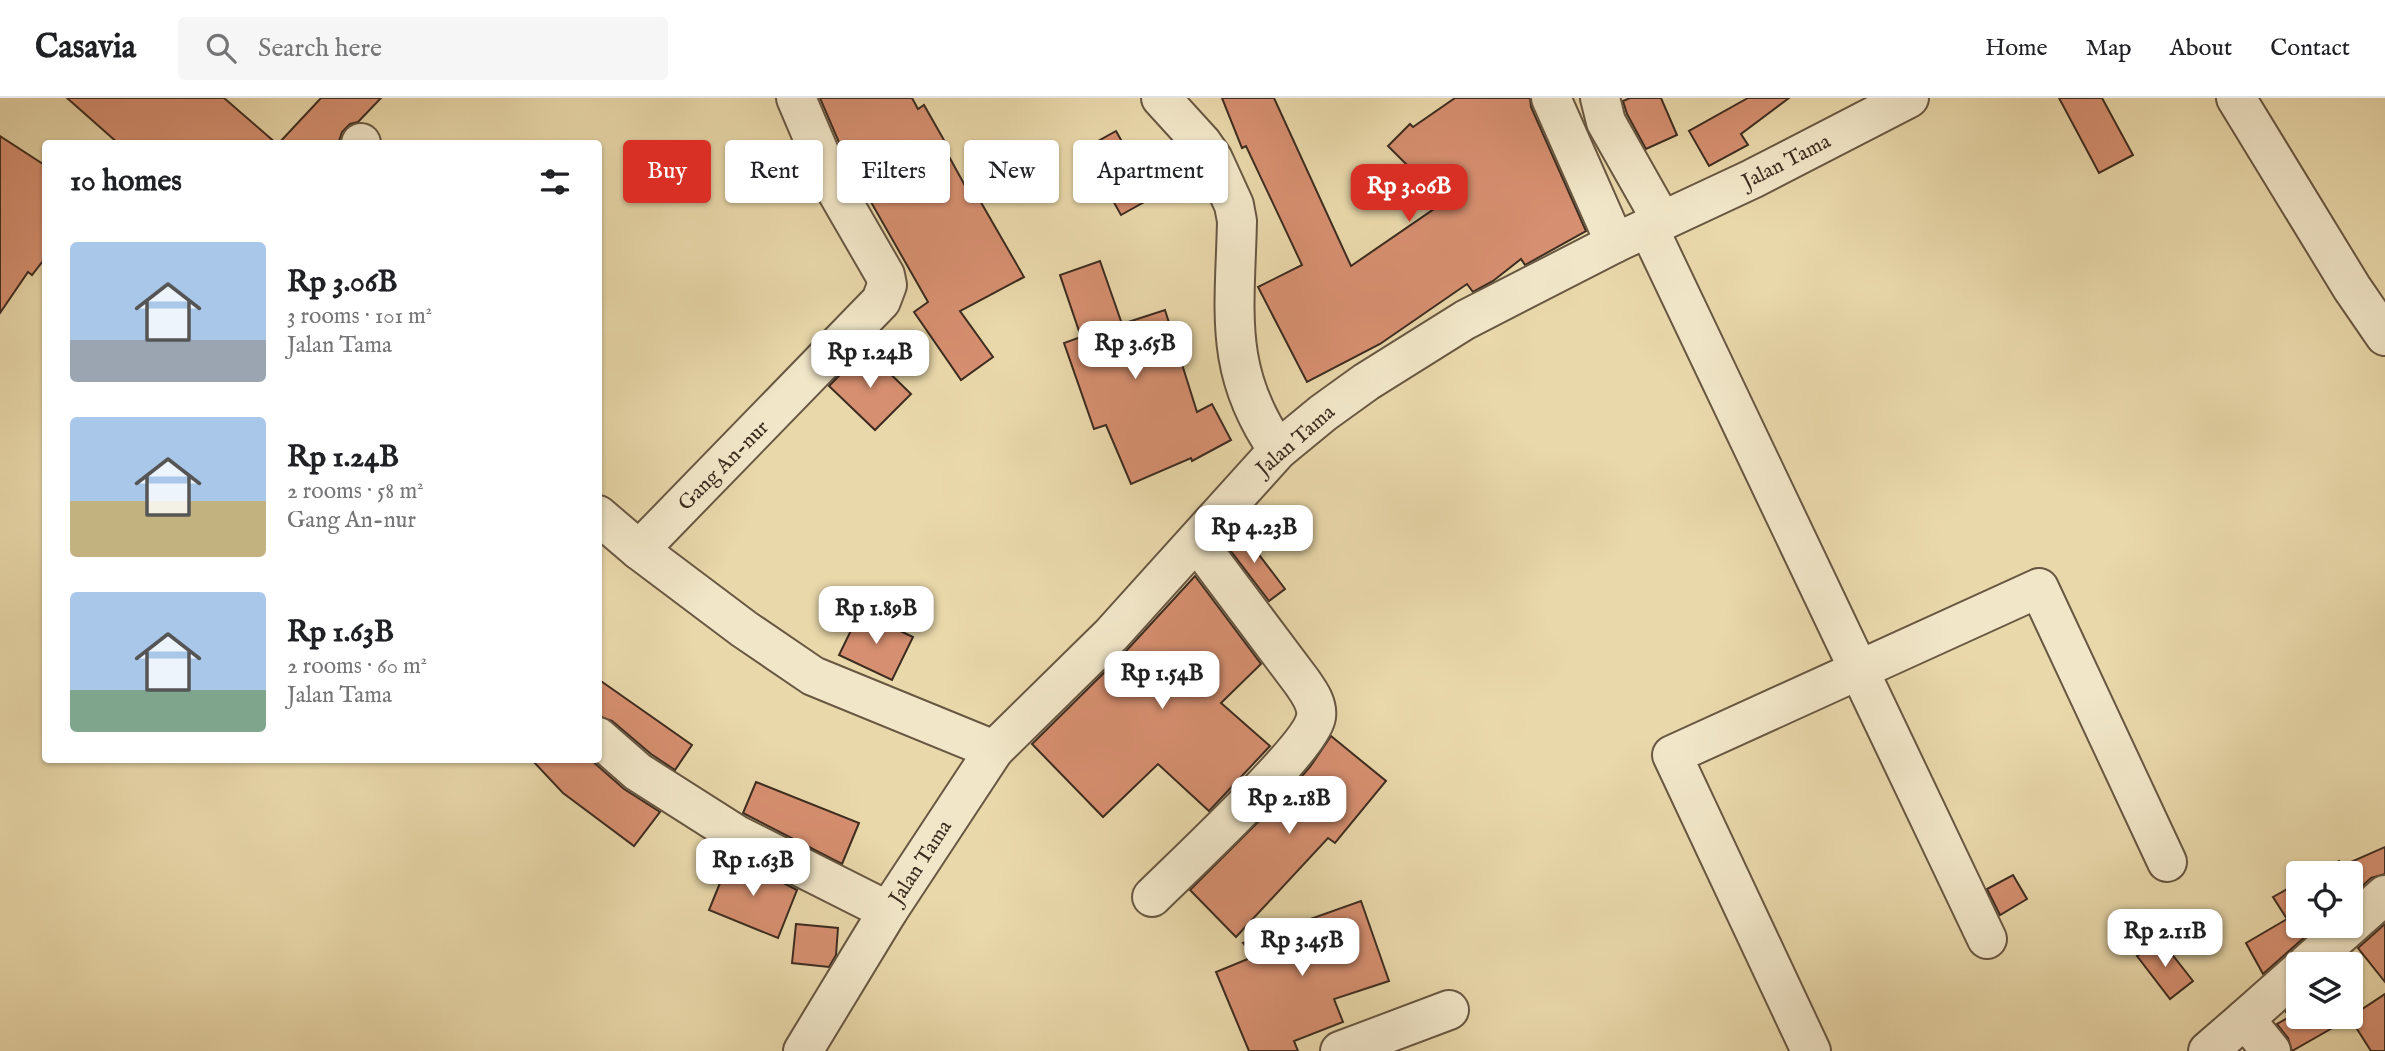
<!DOCTYPE html>
<meta charset="utf-8">
<style>
body{margin:0;font-family:"IM FELL English",serif;background:#f6f6f6;color:#202124;height:100vh;display:flex;flex-direction:column;font-size:26px;white-space:nowrap}
*{box-sizing:border-box;margin:0}
p{font-size:23px;color:#757577}
.icon{flex:none;width:38px;height:38px;fill:none;stroke:currentColor;stroke-width:2;stroke-linecap:round;stroke-linejoin:round}
.map{position:relative;flex:1;overflow:hidden}
.side{position:absolute;left:42px;top:42px;width:560px;height:623px;display:flex;flex-direction:column;background:#fff;border-radius:7px;box-shadow:0 2px 5px #0004}
.side>*{flex:none}
.hud{position:absolute;left:623px;top:42px;width:665px;height:63px;display:flex;gap:14px}
.buttons{position:absolute;left:2286px;top:763px;display:grid;gap:14px}
.buttons a{display:grid;place-items:center;width:77px;height:77px;border-radius:7px;background:#fff;box-shadow:0 2px 5px #0004;font-size:35px}
.price{position:absolute;translate:-50% -60px;padding:0 16px;border-radius:14px;background:#fff;color:#222;font-size:23px;line-height:46px;filter:drop-shadow(0 2px 4px #0008)}
.price::after{content:'';position:absolute;left:50%;top:42px;width:21px;height:16px;margin-left:-10px;background:inherit;clip-path:polygon(0 0,100% 0,50% 100%)}
.price.selected{background:#d93025;color:#fff}
ul{padding:0;list-style:none}
li{display:flex;align-items:center;gap:21px;height:175px;padding:0 28px}
li span{display:grid;place-items:center;flex:none;width:196px;height:140px;border-radius:7px;color:#555}
li>.icon{margin-inline-start:auto}
span .icon{width:84px;height:84px;fill:#fffc;stroke-width:1}
li b{font-size:30px}
h2{display:flex;justify-content:space-between;align-items:center;height:84px;padding:0 28px;font-size:30px}
.chip{padding:0 24px;border-radius:7px;background:#fff;box-shadow:0 2px 5px #0004;font-size:24px;line-height:63px}
.chip.selected{background:#d93025;color:#fff}
header{display:flex;align-items:center;gap:42px;box-sizing:border-box;height:98px;padding:0 35px;background:#fff;border-bottom:2px solid #e0e0e0}
header strong{font-size:33px}
nav{display:flex;gap:38px;margin-inline-start:auto;font-size:24px}
.search{width:490px;height:63px;background:#f6f6f6;display:flex;align-items:center;gap:18px;box-sizing:border-box;padding:0 24px;border-radius:7px;color:#757577;font-size:26px}
.map>svg:first-child{display:block}
.building{fill:#d68f70;stroke:#3d2c20;stroke-width:2}
.lines{fill:none;stroke-linecap:round;stroke-linejoin:round}
.minor-casing{stroke:#685742;stroke-width:42}
.minor{stroke:#f1e6c8;stroke-width:38}
.labels{text-anchor:middle;stroke-width:7;stroke-linejoin:round;paint-order:stroke}
.street-label{font-size:21px;fill:#3d2c20;stroke:#f1e6c8}
</style>
<header>
<strong>Casavia</strong>
<div class="search"><svg class="icon" aria-label="search" viewBox="0 0 24 24"><circle cx="10" cy="10" r="6"/><path d="M15 15l6 6"/></svg>Search here</div>
<nav><a>Home</a><a>Map</a><a>About</a><a>Contact</a></nav>
</header>
<div class="map">
<svg width="2385" height="953" viewBox="0 0 2385 953">
<rect width="100%" height="100%" fill="#e9d8aa"/>
<filter id="stains"><feTurbulence type="fractalNoise" baseFrequency=".00286" numOctaves="4"/><feColorMatrix values="0 0 0 0 .2 0 0 0 0 .09 0 0 0 0 .02 0 0 0 .5 -.17"/></filter>
<radialGradient id="worn" r=".72"><stop offset=".6" stop-color="#630" stop-opacity="0"/><stop offset="1" stop-color="#630" stop-opacity=".3"/></radialGradient>
<g class="building">
<path d="M67,0H224L277,46H119Z"/>
<path d="M321,0H381L358,24L350,26L342,34L338,46H278Z"/>
<path d="M820,0H912L918,11L924,7L949,51L946,53L974,104L979,101L1024,179L960,213L993,259L961,282L914,214L928,204L867,97L865,98L853,77Z"/>
<path d="M1222,0H1274L1351,168L1444,104L1388,48L1410,26L1413,29L1455,0H1530L1531,9L1586,133L1525,167L1521,161L1493,183L1473,194L1467,186L1380,246L1307,284L1258,189L1302,167L1246,48L1242,50Z"/>
<path d="M1630,0H1661L1677,37L1646,51L1627,16L1623,3Z"/>
<path d="M1748,0H1789L1741,36L1748,47L1709,68L1689,33Z"/>
<path d="M2059,0H2102L2133,57L2099,75Z"/>
<path d="M1116,33L1153,99L1121,117L1084,51Z"/>
<path d="M0,38L46,68V159L32,177L28,174L0,215Z"/>
<path d="M1100,163L1122,226L1165,212L1197,314L1212,306L1231,342L1192,363L1191,360L1131,386L1106,327L1094,331L1064,245L1081,239L1060,177Z"/>
<path d="M865,251L911,296L875,332L829,288Z"/>
<path d="M1238,429L1285,491L1269,503L1224,444Z"/>
<path d="M1195,478L1261,566L1221,605L1270,648L1209,713L1158,666L1103,719L1032,646L1127,552Z"/>
<path d="M860,514L913,539L892,582L839,557Z"/>
<path d="M598,581L692,647L675,672L651,656L612,623L598,618Z"/>
<path d="M1331,638L1386,683L1335,745L1328,740L1236,839L1190,792L1286,696L1310,669Z"/>
<path d="M532,662H591L624,691L660,714L634,748L563,695Z"/>
<path d="M756,684L859,725L842,766L743,715Z"/>
<path d="M2385,749V776L2371,780L2350,799V775H2316L2339,763L2342,768Z"/>
<path d="M731,758L797,792L778,840L709,812Z"/>
<path d="M2013,777L2027,801L2000,817L1987,791Z"/>
<path d="M2298,785V828H2317L2263,876L2246,845L2287,821L2273,799Z"/>
<path d="M1361,803L1389,883L1334,901L1343,924L1294,943L1298,953H1249L1216,874L1255,858L1243,845Z"/>
<path d="M796,826L838,830L836,857L829,869L792,865Z"/>
<path d="M2385,826V884L2358,850Z"/>
<path d="M2160,841L2193,883L2170,901L2137,858Z"/>
<path d="M2385,896V953H2371L2350,920L2292,953L2288,940L2277,926L2289,919L2286,914L2298,903V919H2350Z"/>
</g>
<g class="lines">
<g class="minor-casing">
<g id="minor">
<path d="M1161,0L1202,45L1213,61L1234,107L1237,123C1235,214 1223,273 1278,352"/>
<path d="M1551,0L1615,145"/>
<path d="M1600,0L1606,24L1662,123"/>
<path d="M2236,0L2352,190L2385,238"/>
<path d="M361,45V46"/>
<path d="M1648,129L1987,841"/>
<path d="M598,417L639,452L744,531L813,578L994,652"/>
<path d="M639,452L881,203L887,187L885,177L833,87L796,0"/>
<path d="M598,639L638,674L737,737L888,813"/>
<path d="M1152,799C1181,770 1311,650 1316,619C1318,606 1309,594 1302,584L1197,444"/>
<path d="M2307,866L2385,797"/>
<path d="M803,953L888,813L994,652L1111,537L1278,352L1323,315L1366,284L1465,222L1615,145L1752,81L1909,0"/>
<path d="M1340,953L1449,912"/>
<path d="M1811,953L1672,657L2039,490L2167,764"/>
<path d="M2208,953L2245,921"/>
<path d="M2271,953L2245,921L2298,874"/>
</g>
</g>
<use href="#minor" class="minor"/>
</g>
<g class="labels">
<g class="street-label">
<text transform="translate(1786 63) rotate(-27)" y="7">Jalan Tama</text>
<text transform="translate(1295 342) rotate(-41)" y="7">Jalan Tama</text>
<text transform="translate(723 367) rotate(-45)" y="7">Gang An-nur</text>
<text transform="translate(920 764) rotate(-57)" y="7">Jalan Tama</text>
</g>
</g>
<rect width="100%" height="100%" filter="url(#stains)"/>
<rect width="100%" height="100%" fill="url(#worn)"/>
</svg>
<div class="buttons">
<a><svg class="icon" aria-label="locate" viewBox="0 0 24 24"><circle cx="12" cy="12" r="6"/><path d="M12 2v4M12 18v4M2 12h4M18 12h4"/></svg></a>
<a><svg class="icon" aria-label="layers" viewBox="0 0 24 24"><path d="M12 4l9 5-9 5-9-5zM3 14l9 5 9-5"/></svg></a>
</div>
<b class="price selected" style="left:1409px;top:126px">Rp 3.06B</b>
<b class="price" style="left:1135px;top:283px">Rp 3.65B</b>
<b class="price" style="left:870px;top:292px">Rp 1.24B</b>
<b class="price" style="left:1254px;top:467px">Rp 4.23B</b>
<b class="price" style="left:876px;top:548px">Rp 1.89B</b>
<b class="price" style="left:1162px;top:613px">Rp 1.54B</b>
<b class="price" style="left:1289px;top:738px">Rp 2.18B</b>
<b class="price" style="left:753px;top:800px">Rp 1.63B</b>
<b class="price" style="left:2165px;top:871px">Rp 2.11B</b>
<b class="price" style="left:1302px;top:880px">Rp 3.45B</b>
<div class="hud">
<a class="chip selected">Buy</a>
<a class="chip">Rent</a>
<a class="chip">Filters</a>
<a class="chip">New</a>
<a class="chip">Apartment</a>
</div>
<section class="side">
<h2>10 homes<svg class="icon" aria-label="filters" viewBox="0 0 24 24"><path d="M4 7h16M4 17h16"/><circle cx="9" cy="7" r="2"/><circle cx="15" cy="17" r="2"/></svg></h2>
<ul>
<li><span style="background:linear-gradient(#a9c7e8 70%,#9aa5b1 0)"><svg class="icon" aria-label="home" viewBox="0 0 24 24"><path d="M3 11l9-7 9 7M6 9v11h12V9"/></svg></span><div><b>Rp 3.06B</b><p>3 rooms · 101 m²</p><p>Jalan Tama</p></div></li>
<li><span style="background:linear-gradient(#a9c7e8 60%,#c2b280 0)"><svg class="icon" aria-label="home" viewBox="0 0 24 24"><path d="M3 11l9-7 9 7M6 9v11h12V9"/></svg></span><div><b>Rp 1.24B</b><p>2 rooms · 58 m²</p><p>Gang An-nur</p></div></li>
<li><span style="background:linear-gradient(#a9c7e8 70%,#7fa58c 0)"><svg class="icon" aria-label="home" viewBox="0 0 24 24"><path d="M3 11l9-7 9 7M6 9v11h12V9"/></svg></span><div><b>Rp 1.63B</b><p>2 rooms · 60 m²</p><p>Jalan Tama</p></div></li>
</ul>
</section>
</div>
